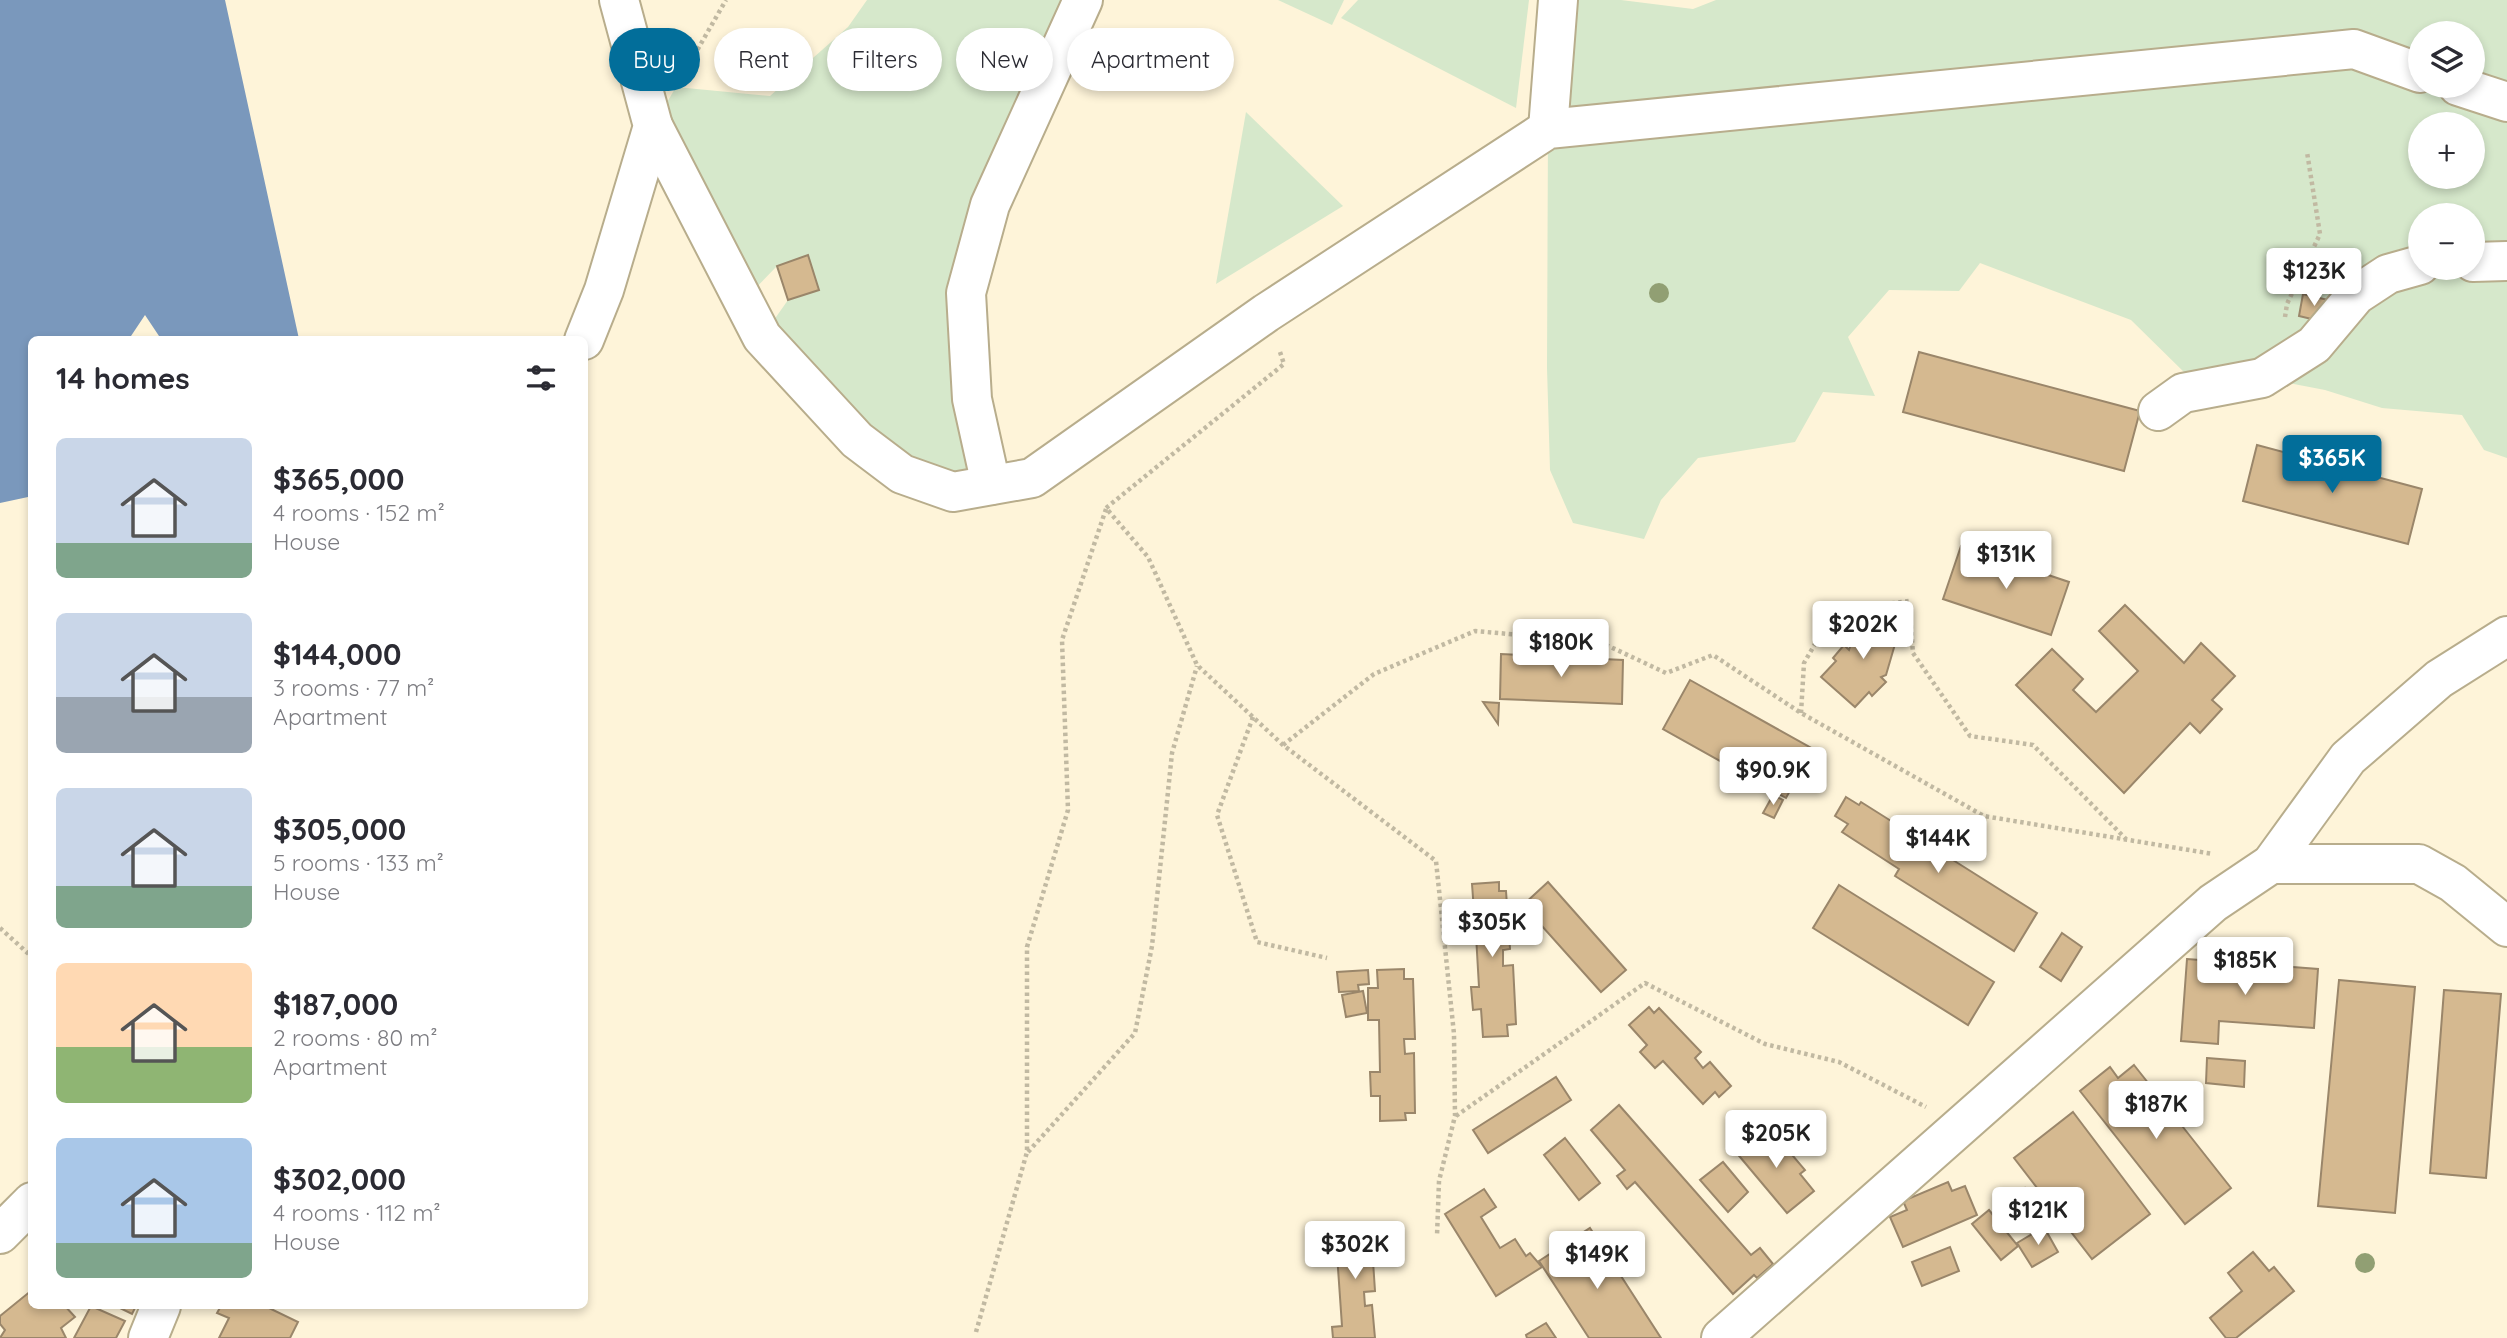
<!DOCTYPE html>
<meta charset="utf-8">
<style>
body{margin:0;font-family:Quicksand,sans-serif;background:#f7f7f7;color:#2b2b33;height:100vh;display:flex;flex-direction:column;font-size:26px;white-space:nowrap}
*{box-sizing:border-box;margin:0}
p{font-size:23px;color:#7c7c81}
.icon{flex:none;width:38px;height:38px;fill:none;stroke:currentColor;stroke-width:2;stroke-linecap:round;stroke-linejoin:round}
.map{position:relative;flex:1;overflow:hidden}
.panel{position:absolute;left:28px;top:336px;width:560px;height:973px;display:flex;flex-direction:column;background:#fff;border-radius:10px;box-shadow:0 4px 10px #0003}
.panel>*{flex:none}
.hud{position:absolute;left:609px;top:28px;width:665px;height:63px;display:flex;gap:14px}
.tools{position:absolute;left:2408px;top:21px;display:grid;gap:14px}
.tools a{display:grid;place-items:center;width:77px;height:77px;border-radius:50%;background:#fff;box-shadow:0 4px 10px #0003;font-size:35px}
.price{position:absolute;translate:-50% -60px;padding:0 16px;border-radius:7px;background:#fff;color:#222;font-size:23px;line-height:46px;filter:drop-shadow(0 2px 4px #0008)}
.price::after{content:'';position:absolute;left:50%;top:42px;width:21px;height:16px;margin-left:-10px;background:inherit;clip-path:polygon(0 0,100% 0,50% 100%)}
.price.selected{background:#026e9a;color:#fff}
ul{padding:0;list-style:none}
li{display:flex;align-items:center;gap:21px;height:175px;padding:0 28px}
li span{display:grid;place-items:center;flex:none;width:196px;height:140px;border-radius:10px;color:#555}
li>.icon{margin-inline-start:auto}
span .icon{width:84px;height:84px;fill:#fffc;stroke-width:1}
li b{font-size:30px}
h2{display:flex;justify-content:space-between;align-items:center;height:84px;padding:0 28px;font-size:30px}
.tag{padding:0 24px;border-radius:32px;background:#fff;box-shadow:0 4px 10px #0003;font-size:24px;line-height:63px}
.tag.selected{background:#026e9a;color:#fff}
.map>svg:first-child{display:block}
.green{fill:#d6e8cb;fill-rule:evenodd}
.water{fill:#7a98bc}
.building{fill:#d5b990;stroke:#9a866a;stroke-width:2}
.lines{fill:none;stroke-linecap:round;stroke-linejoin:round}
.minor-casing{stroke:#b8ad8c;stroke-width:42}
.path{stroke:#c1b9a2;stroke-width:4.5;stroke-dasharray:3.5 3.5;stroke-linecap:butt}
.minor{stroke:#fff;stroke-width:38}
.tree{fill:#919f73}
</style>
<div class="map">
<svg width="2507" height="1338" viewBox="0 0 2507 1338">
<rect width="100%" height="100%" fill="#fef4d9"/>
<g class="green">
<path d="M867,0H1083L966,293L991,485L902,474L762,337L788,300L819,290L808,256L777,266L743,301L653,126L676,87L770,96L848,27Z"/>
<path d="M1278,0H1344L1332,25Z"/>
<path d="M1358,0H1529L1516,108L1341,18Z"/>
<path d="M1558,0H1621L1693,9L1716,0H2507V458L2484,450L2462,415L2382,408L2325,390L2262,378L2189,377L2131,320L1980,263L1959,291L1889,290L1848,337L1875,396L1823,392L1795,442L1698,458L1661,500L1644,539L1573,523L1550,470L1547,368L1548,129ZM2420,33H2473V86H2420ZM2420,124H2473V177H2420ZM2420,215H2473V268H2420Z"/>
<path d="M1246,112L1343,206L1216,284Z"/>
</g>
<path class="water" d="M0,0H225L299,339H161L145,315L129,339L32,340L31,491L28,497L0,503Z"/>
<g class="building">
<path d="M808,255L819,290L788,300L777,266Z"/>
<path d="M2303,294L2328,300L2324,322L2299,316Z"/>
<path d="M1919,352L2140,411L2124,471L1903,412Z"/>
<path d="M2257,445L2422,489L2408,544L2243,501Z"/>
<path d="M1961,546L2069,582L2051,635L1943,599Z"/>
<path d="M2125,605L2184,663L2201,643L2235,676L2212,700L2222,709L2200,733L2190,723L2124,793L2016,685L2052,649L2083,679L2073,690L2096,712L2138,671L2099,631Z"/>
<path d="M1860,615L1900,627L1886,675L1881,677L1886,682L1872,696L1869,692L1855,707L1821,677L1836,661L1833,658L1844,645L1849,650Z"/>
<path d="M1501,654L1623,660L1622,704L1500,699Z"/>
<path d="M1690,680L1813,749L1786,798L1663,729Z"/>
<path d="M1483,702L1499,703L1498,724Z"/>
<path d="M1773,795L1783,800L1774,818L1763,813Z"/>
<path d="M1846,797L1859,805L1861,802L2037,913L2014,951L1895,876L1899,869L1842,832L1848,824L1835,816Z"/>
<path d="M1499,882V891H1506L1510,949L1503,950V966L1513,965L1516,1024L1507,1025L1508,1036L1483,1037L1481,1009L1473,1010L1471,987H1479L1476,935L1466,936L1464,912L1474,911L1472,884Z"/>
<path d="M1548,882L1626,970L1601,992L1523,905Z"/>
<path d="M1839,885L1994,982L1968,1025L1813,928Z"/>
<path d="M2062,933L2082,947L2061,981L2040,967Z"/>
<path d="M2187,959L2318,969L2314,1028L2219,1021L2218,1044L2181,1041Z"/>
<path d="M1404,969V979H1413L1415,1039H1404L1405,1054L1414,1053L1415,1113H1405L1406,1120L1380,1121V1096H1371L1370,1072H1380L1379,1020H1368V988H1378L1377,970Z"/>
<path d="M1368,970L1369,984L1358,985L1359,991L1339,992L1337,972Z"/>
<path d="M2339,980L2415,987L2395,1213L2318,1206Z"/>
<path d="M2444,990L2501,994L2486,1178L2430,1173Z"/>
<path d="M1363,991L1367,1013L1346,1017L1342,995Z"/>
<path d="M1649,1007L1654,1013L1659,1008L1701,1052L1695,1058L1703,1068L1710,1062L1731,1086L1719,1097L1715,1092L1703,1104L1663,1061L1655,1068L1640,1052L1647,1045L1629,1025Z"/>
<path d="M2207,1058L2245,1061L2244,1087L2206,1083Z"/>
<path d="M2134,1065L2231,1188L2185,1224L2080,1091L2110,1067L2118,1078Z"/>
<path d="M1556,1077L1571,1100L1488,1153L1473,1130Z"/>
<path d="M1619,1105L1751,1255L1760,1248L1773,1264L1757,1278L1754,1275L1733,1294L1635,1182L1627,1189L1617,1176L1625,1170L1591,1130Z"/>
<path d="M2073,1112L2150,1214L2092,1259L2014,1158Z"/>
<path d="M1761,1129L1771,1141L1776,1136L1805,1170L1800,1174L1814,1191L1787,1213L1735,1151Z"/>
<path d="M1565,1138L1600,1183L1579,1200L1544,1155Z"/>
<path d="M1723,1162L1748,1192L1728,1212L1700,1180Z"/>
<path d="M1948,1182L1952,1191L1965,1186L1977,1215L1903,1247L1890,1217L1907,1210L1903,1201Z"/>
<path d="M2025,1188L2040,1206L2029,1215L2014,1198Z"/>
<path d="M1484,1189L1496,1207L1481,1217L1500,1248L1515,1239L1526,1256L1530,1253L1542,1267L1496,1296L1445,1214Z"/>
<path d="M1989,1210L2018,1246L2001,1260L1972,1224Z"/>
<path d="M1362,1223L1363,1232L1371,1231L1375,1291L1364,1292L1365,1306L1372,1305L1375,1338H1333L1332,1327L1342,1326L1335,1225Z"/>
<path d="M2044,1227L2058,1252L2032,1267L2017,1243Z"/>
<path d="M1590,1228L1661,1338H1589L1539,1261Z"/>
<path d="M1950,1247L1959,1271L1922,1286L1912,1262Z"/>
<path d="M2253,1252L2269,1271L2274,1267L2294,1291L2236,1338H2226L2210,1318L2242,1291L2228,1273Z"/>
<path d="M32,1290V1306H65L75,1317L61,1328L66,1338H0L5,1330L0,1324V1316Z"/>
<path d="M91,1306L125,1321L116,1338H74Z"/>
<path d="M116,1306H136L132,1314Z"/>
<path d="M221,1306H265L298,1322L290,1338H219L229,1318L217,1313Z"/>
<path d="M1546,1323L1556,1338H1527L1526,1335Z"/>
</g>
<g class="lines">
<g class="minor-casing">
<g id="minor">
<path d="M2458,86L2507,102"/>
<path d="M653,126L762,337L857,440L902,474L953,492L1032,478L1266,313L1548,129L2354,49L2420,73"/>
<path d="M1548,129L1558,0"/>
<path d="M2473,262L2507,261"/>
<path d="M584,340L604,290L653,126L619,0"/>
<path d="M2158,411L2183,393L2262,378L2314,345L2356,295L2388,274L2420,265"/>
<path d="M991,485L972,399L966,293L990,205L1083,0"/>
<path d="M2271,864H2419L2453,883L2507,927"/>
<path d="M0,1234L32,1202"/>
<path d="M148,1338L161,1306"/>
<path d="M1721,1338L2213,903L2271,864L2348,758L2439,679L2507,636"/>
</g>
</g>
<g class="path">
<path d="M680,80L726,0"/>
<path d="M2285,317L2287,304L2320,234L2307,152"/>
<path d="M1280,352L1284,364L1106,508L1148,557L1197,665L1283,745L1436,861L1454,1034L1455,1116L1439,1181L1437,1236"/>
<path d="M1801,713L1804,663L1834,611L1909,601L1913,653L1970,736L2033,745L2126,839"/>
<path d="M1253,717L1217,815L1257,942L1327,958"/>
<path d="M1283,745L1374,674L1475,631L1600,642L1666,673L1713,655L1801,713L1984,816L2213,854"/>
<path d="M0,928L32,957"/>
<path d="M1456,1116L1645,983L1765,1044L1839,1062L1926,1107"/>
<path d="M1028,1152L1135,1033L1152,946L1172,753L1197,666"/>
<path d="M976,1332L1027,1152V947L1068,810L1062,640L1106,509"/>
</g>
<use href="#minor" class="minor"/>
</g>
<g class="tree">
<circle cx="1659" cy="293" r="10"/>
<circle cx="2365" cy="1263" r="10"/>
</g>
</svg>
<div class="tools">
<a><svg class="icon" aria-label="layers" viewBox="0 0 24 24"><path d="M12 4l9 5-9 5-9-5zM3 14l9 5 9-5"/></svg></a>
<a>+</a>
<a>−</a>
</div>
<b class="price" style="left:2314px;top:308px">$123K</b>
<b class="price selected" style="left:2332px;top:495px">$365K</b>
<b class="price" style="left:2006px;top:591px">$131K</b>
<b class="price" style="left:1863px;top:661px">$202K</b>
<b class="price" style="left:1561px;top:679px">$180K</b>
<b class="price" style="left:1773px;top:807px">$90.9K</b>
<b class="price" style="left:1938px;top:875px">$144K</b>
<b class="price" style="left:1492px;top:959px">$305K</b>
<b class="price" style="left:2245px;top:997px">$185K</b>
<b class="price" style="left:2156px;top:1141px">$187K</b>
<b class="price" style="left:1776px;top:1170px">$205K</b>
<b class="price" style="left:2038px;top:1247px">$121K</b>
<b class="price" style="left:1355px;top:1281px">$302K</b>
<b class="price" style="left:1597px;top:1291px">$149K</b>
<div class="hud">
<a class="tag selected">Buy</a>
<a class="tag">Rent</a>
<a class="tag">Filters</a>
<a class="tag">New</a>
<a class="tag">Apartment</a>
</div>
<section class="panel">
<h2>14 homes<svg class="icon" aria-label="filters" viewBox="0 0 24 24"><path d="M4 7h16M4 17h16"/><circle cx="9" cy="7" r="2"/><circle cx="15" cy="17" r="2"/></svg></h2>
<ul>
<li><span style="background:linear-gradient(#c9d6e8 75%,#7fa58c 0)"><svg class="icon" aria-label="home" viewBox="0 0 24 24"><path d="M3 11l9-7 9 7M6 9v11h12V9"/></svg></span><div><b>$365,000</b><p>4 rooms · 152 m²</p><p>House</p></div></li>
<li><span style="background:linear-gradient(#c9d6e8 60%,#9aa5b1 0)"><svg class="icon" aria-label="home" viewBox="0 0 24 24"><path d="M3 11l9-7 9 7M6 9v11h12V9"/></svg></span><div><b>$144,000</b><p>3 rooms · 77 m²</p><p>Apartment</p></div></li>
<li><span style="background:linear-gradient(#c9d6e8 70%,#7fa58c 0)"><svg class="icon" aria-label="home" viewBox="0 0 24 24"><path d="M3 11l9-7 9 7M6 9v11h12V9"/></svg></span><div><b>$305,000</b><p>5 rooms · 133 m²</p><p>House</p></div></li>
<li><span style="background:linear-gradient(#ffd9b3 60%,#8fb573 0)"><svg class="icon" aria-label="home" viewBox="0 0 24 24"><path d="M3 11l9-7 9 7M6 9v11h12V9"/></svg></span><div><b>$187,000</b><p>2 rooms · 80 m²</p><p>Apartment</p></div></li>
<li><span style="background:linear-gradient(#a9c7e8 75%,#7fa58c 0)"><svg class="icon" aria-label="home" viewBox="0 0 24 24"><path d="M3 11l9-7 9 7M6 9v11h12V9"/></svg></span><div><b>$302,000</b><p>4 rooms · 112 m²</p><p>House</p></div></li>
</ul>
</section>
</div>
